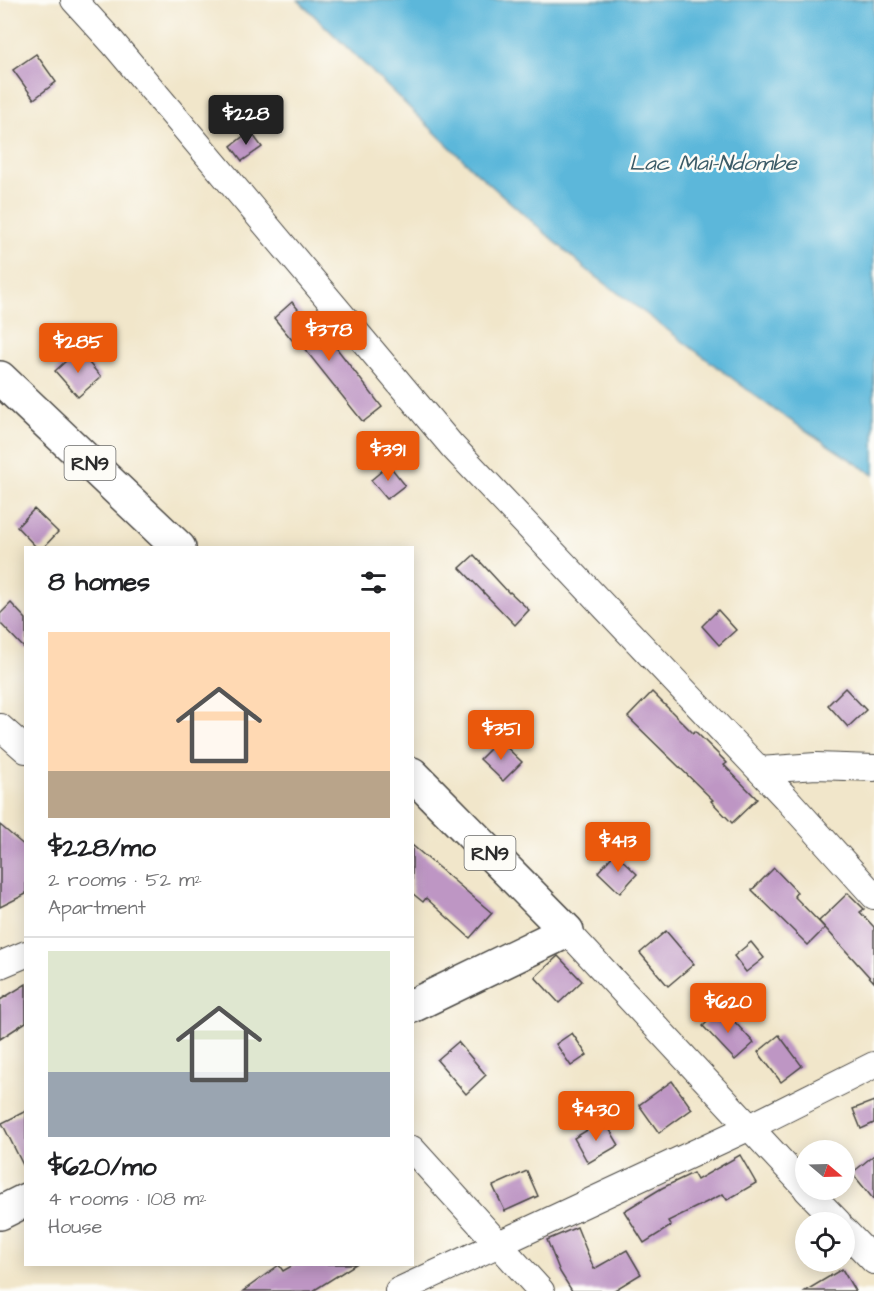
<!DOCTYPE html>
<meta charset="utf-8">
<style>
body{margin:0;font-family:"Architects Daughter",sans-serif;background:#f6f6f6;color:#202124;height:100vh;display:flex;flex-direction:column;font-size:22px;white-space:nowrap}
*{box-sizing:border-box;margin:0}
p{font-size:20px;color:#757577}
.icon{flex:none;width:33px;height:33px;fill:none;stroke:currentColor;stroke-width:2;stroke-linecap:round;stroke-linejoin:round}
.map{position:relative;flex:1;overflow:hidden}
.drawer{position:absolute;left:24px;top:546px;width:390px;height:720px;display:flex;flex-direction:column;background:#fff;border-radius:0px;box-shadow:0 3px 15px #0003}
.drawer>*{flex:none}
.needle{width:39px;rotate:109deg}
.tools{position:absolute;left:795px;top:1140px;display:grid;gap:12px}
.tools a{display:grid;place-items:center;width:60px;height:60px;border-radius:50%;background:#fff;box-shadow:0 3px 15px #0003;font-size:30px}
.price{position:absolute;translate:-50% -51px;padding:0 14px;border-radius:6px;background:#ea580c;color:#fff;font-size:20px;line-height:39px;filter:drop-shadow(0 2px 3px #0008)}
.price::after{content:'';position:absolute;left:50%;top:36px;width:18px;height:14px;margin-left:-9px;background:inherit;clip-path:polygon(0 0,100% 0,50% 100%)}
.price.active{background:#222;color:#fff}
ul{padding:0;list-style:none}
li{display:grid;align-content:center;gap:12px;height:318px;padding:0 24px}
li+li{border-top:2px solid #e0e0e0}
li span{display:grid;place-items:center;height:186px;border-radius:0px;color:#555}
li>.icon{margin-inline-start:auto}
span .icon{width:108px;height:108px;fill:#fffc;stroke-width:1}
li b{font-size:26px}
h2{display:flex;justify-content:space-between;align-items:center;height:72px;padding:0 24px;font-size:26px}
.map>svg:first-child{display:block}
.water{fill:#5cb7da;stroke:#447182;stroke-width:1.5}
.building{fill:#be96c4}
.lines{fill:none;stroke-linecap:round;stroke-linejoin:round}
.street-casing{stroke:#494743;stroke-width:28}
.primary-casing{stroke:#494743;stroke-width:36}
.street{stroke:#fff;stroke-width:26}
.primary{stroke:#fff;stroke-width:33}
.labels{text-anchor:middle;stroke-width:5;stroke-linejoin:round;paint-order:stroke}
.shield{fill:#fdfcf7;stroke:#6a6a68;stroke-width:1.5}
.shield-label{font-size:20px;font-weight:bold;fill:#2b2b2b}
.water-label{font-size:22px;font-style:italic;fill:#3c5c68;stroke:#fdfcf7}
</style>
<div class="map">
<svg width="874" height="1291" viewBox="0 0 874 1291">
<rect width="100%" height="100%" fill="#fdfcf7"/>
<filter id="ink" filterUnits="userSpaceOnUse"><feTurbulence type="fractalNoise" baseFrequency=".0167" numOctaves="2"/><feDisplacementMap in="SourceGraphic" scale="12" xChannelSelector="R" yChannelSelector="G"/><feConvolveMatrix kernelMatrix="1 2 1 2 8 2 1 2 1" color-interpolation-filters="sRGB"/></filter>
<filter id="wash" filterUnits="userSpaceOnUse"><feTurbulence type="fractalNoise" baseFrequency=".008" numOctaves="4" result="noise"/><feDisplacementMap in="SourceGraphic" scale="24" xChannelSelector="R" yChannelSelector="G"/><feGaussianBlur stdDeviation="1.35" result="paint"/><feColorMatrix in="noise" values="0 0 0 0 0 0 0 0 0 0 0 0 0 0 0 0 0 1.4 0 .05"/><feComposite in="paint" operator="in"/></filter>
<g filter="url(#wash)">
<rect width="100%" height="100%" fill="#f1e6ca"/>
<path class="water" d="M298,0H874V475L776,411L586,269L476,172Z"/>
<g id="blocks">
<g class="building">
<path d="M36,54L56,82L34,99L13,70Z"/>
<path d="M250,131L262,147L242,161L231,146Z"/>
<path d="M292,302L324,340L328,337L382,407L363,422L300,343L297,346L274,318Z"/>
<path d="M78,350L101,377L78,397L55,371Z"/>
<path d="M389,465L405,485L387,499L371,480Z"/>
<path d="M34,509L58,532L43,548H37L17,527Z"/>
<path d="M474,555L509,593L510,592L529,610L515,625L460,568Z"/>
<path d="M11,603L26,619V650L0,623V614Z"/>
<path d="M718,610L736,630L719,645L702,626Z"/>
<path d="M845,688L866,710L848,727L828,705Z"/>
<path d="M652,692L693,733L695,731L727,763L724,765L757,799L732,823L711,801L713,800L628,717Z"/>
<path d="M499,740L522,762L503,781L480,759Z"/>
<path d="M0,825L26,847V894L0,907Z"/>
<path d="M412,845L492,913L470,938L426,898L423,902L412,893Z"/>
<path d="M615,853L637,874L620,893L598,872Z"/>
<path d="M774,868L797,892L794,896L825,928L808,945L752,890Z"/>
<path d="M848,893L864,909L860,912L874,927V982L819,921Z"/>
<path d="M666,931L694,964L668,986L640,953Z"/>
<path d="M751,942L764,958L746,972L734,956Z"/>
<path d="M558,956L582,981L559,1003L535,977Z"/>
<path d="M26,984V1022L0,1039V1000Z"/>
<path d="M722,1008L754,1043L735,1060L703,1026Z"/>
<path d="M572,1033L587,1055L571,1066L556,1044Z"/>
<path d="M779,1035L802,1066L781,1082L758,1052Z"/>
<path d="M458,1042L486,1075L466,1094L437,1060Z"/>
<path d="M672,1081L692,1109L659,1133L639,1105Z"/>
<path d="M874,1101V1123L861,1129L853,1109Z"/>
<path d="M26,1111V1171L2,1123Z"/>
<path d="M604,1120L619,1145L588,1163L574,1138Z"/>
<path d="M740,1155L756,1183L727,1200L723,1194L668,1221L671,1226L644,1243L624,1211L662,1188L693,1173L697,1180Z"/>
<path d="M874,1155V1200L852,1173Z"/>
<path d="M527,1171L538,1196L505,1211L493,1186Z"/>
<path d="M577,1227L594,1269L627,1250L641,1274L613,1291H572L560,1272L547,1240Z"/>
<path d="M295,1264H356L313,1291H243L279,1265L283,1271Z"/>
<path d="M842,1269L855,1291H805Z"/>
</g>
</g>
</g>
<g filter="url(#ink)">
<use href="#blocks" fill-opacity="0" stroke="#494743" stroke-width="1.5"/>
<g class="lines">
<g class="street-casing">
<g id="street">
<path d="M74,0L113,43L452,446L785,797L874,896"/>
<path d="M0,727L26,750"/>
<path d="M760,770L816,766L874,768"/>
<path d="M567,931L806,1188"/>
<path d="M0,965L26,954"/>
<path d="M412,1149L541,1291"/>
<path d="M807,1190L838,1222"/>
<path d="M844,1230L874,1261"/>
<path d="M398,1291L750,1127L874,1065"/>
</g>
</g>
<g class="primary-casing">
<g id="primary">
<path d="M0,378L179,548"/>
<path d="M412,774L567,931L412,1006"/>
<path d="M0,1213L26,1200"/>
</g>
</g>
<use href="#street" class="street"/>
<use href="#primary" class="primary"/>
</g>
</g>
<g class="labels">
<g class="shield">
<rect x="64.5" y="446" width="51" height="34" rx="4.5"/>
<rect x="464.5" y="836" width="51" height="34" rx="4.5"/>
</g>
<g class="shield-label">
<text x="90" y="470">RN9</text>
<text x="490" y="860">RN9</text>
</g>
<g class="water-label">
<text x="713" y="170">Lac Mai-Ndombe</text>
</g>
</g>
</svg>
<div class="tools">
<a><svg class="needle" viewBox="-14 -14 28 28"><path d="M0-13l5 13h-10z" fill="#e53935"/><path d="M0 13l5-13h-10z" fill="#757577"/></svg></a>
<a><svg class="icon" aria-label="locate" viewBox="0 0 24 24"><circle cx="12" cy="12" r="6"/><path d="M12 2v4M12 18v4M2 12h4M18 12h4"/></svg></a>
</div>
<b class="price active" style="left:246px;top:146px">$228</b>
<b class="price" style="left:329px;top:362px">$378</b>
<b class="price" style="left:78px;top:374px">$285</b>
<b class="price" style="left:388px;top:482px">$391</b>
<b class="price" style="left:501px;top:761px">$351</b>
<b class="price" style="left:618px;top:873px">$413</b>
<b class="price" style="left:728px;top:1034px">$620</b>
<b class="price" style="left:596px;top:1142px">$430</b>
<section class="drawer">
<h2>8 homes<svg class="icon" aria-label="filters" viewBox="0 0 24 24"><path d="M4 7h16M4 17h16"/><circle cx="9" cy="7" r="2"/><circle cx="15" cy="17" r="2"/></svg></h2>
<ul>
<li><span style="background:linear-gradient(#ffd9b3 75%,#b9a48a 0)"><svg class="icon" aria-label="home" viewBox="0 0 24 24"><path d="M3 11l9-7 9 7M6 9v11h12V9"/></svg></span><div><b>$228/mo</b><p>2 rooms · 52 m²</p><p>Apartment</p></div></li>
<li><span style="background:linear-gradient(#dfe7d0 65%,#9aa5b1 0)"><svg class="icon" aria-label="home" viewBox="0 0 24 24"><path d="M3 11l9-7 9 7M6 9v11h12V9"/></svg></span><div><b>$620/mo</b><p>4 rooms · 108 m²</p><p>House</p></div></li>
</ul>
</section>
</div>
